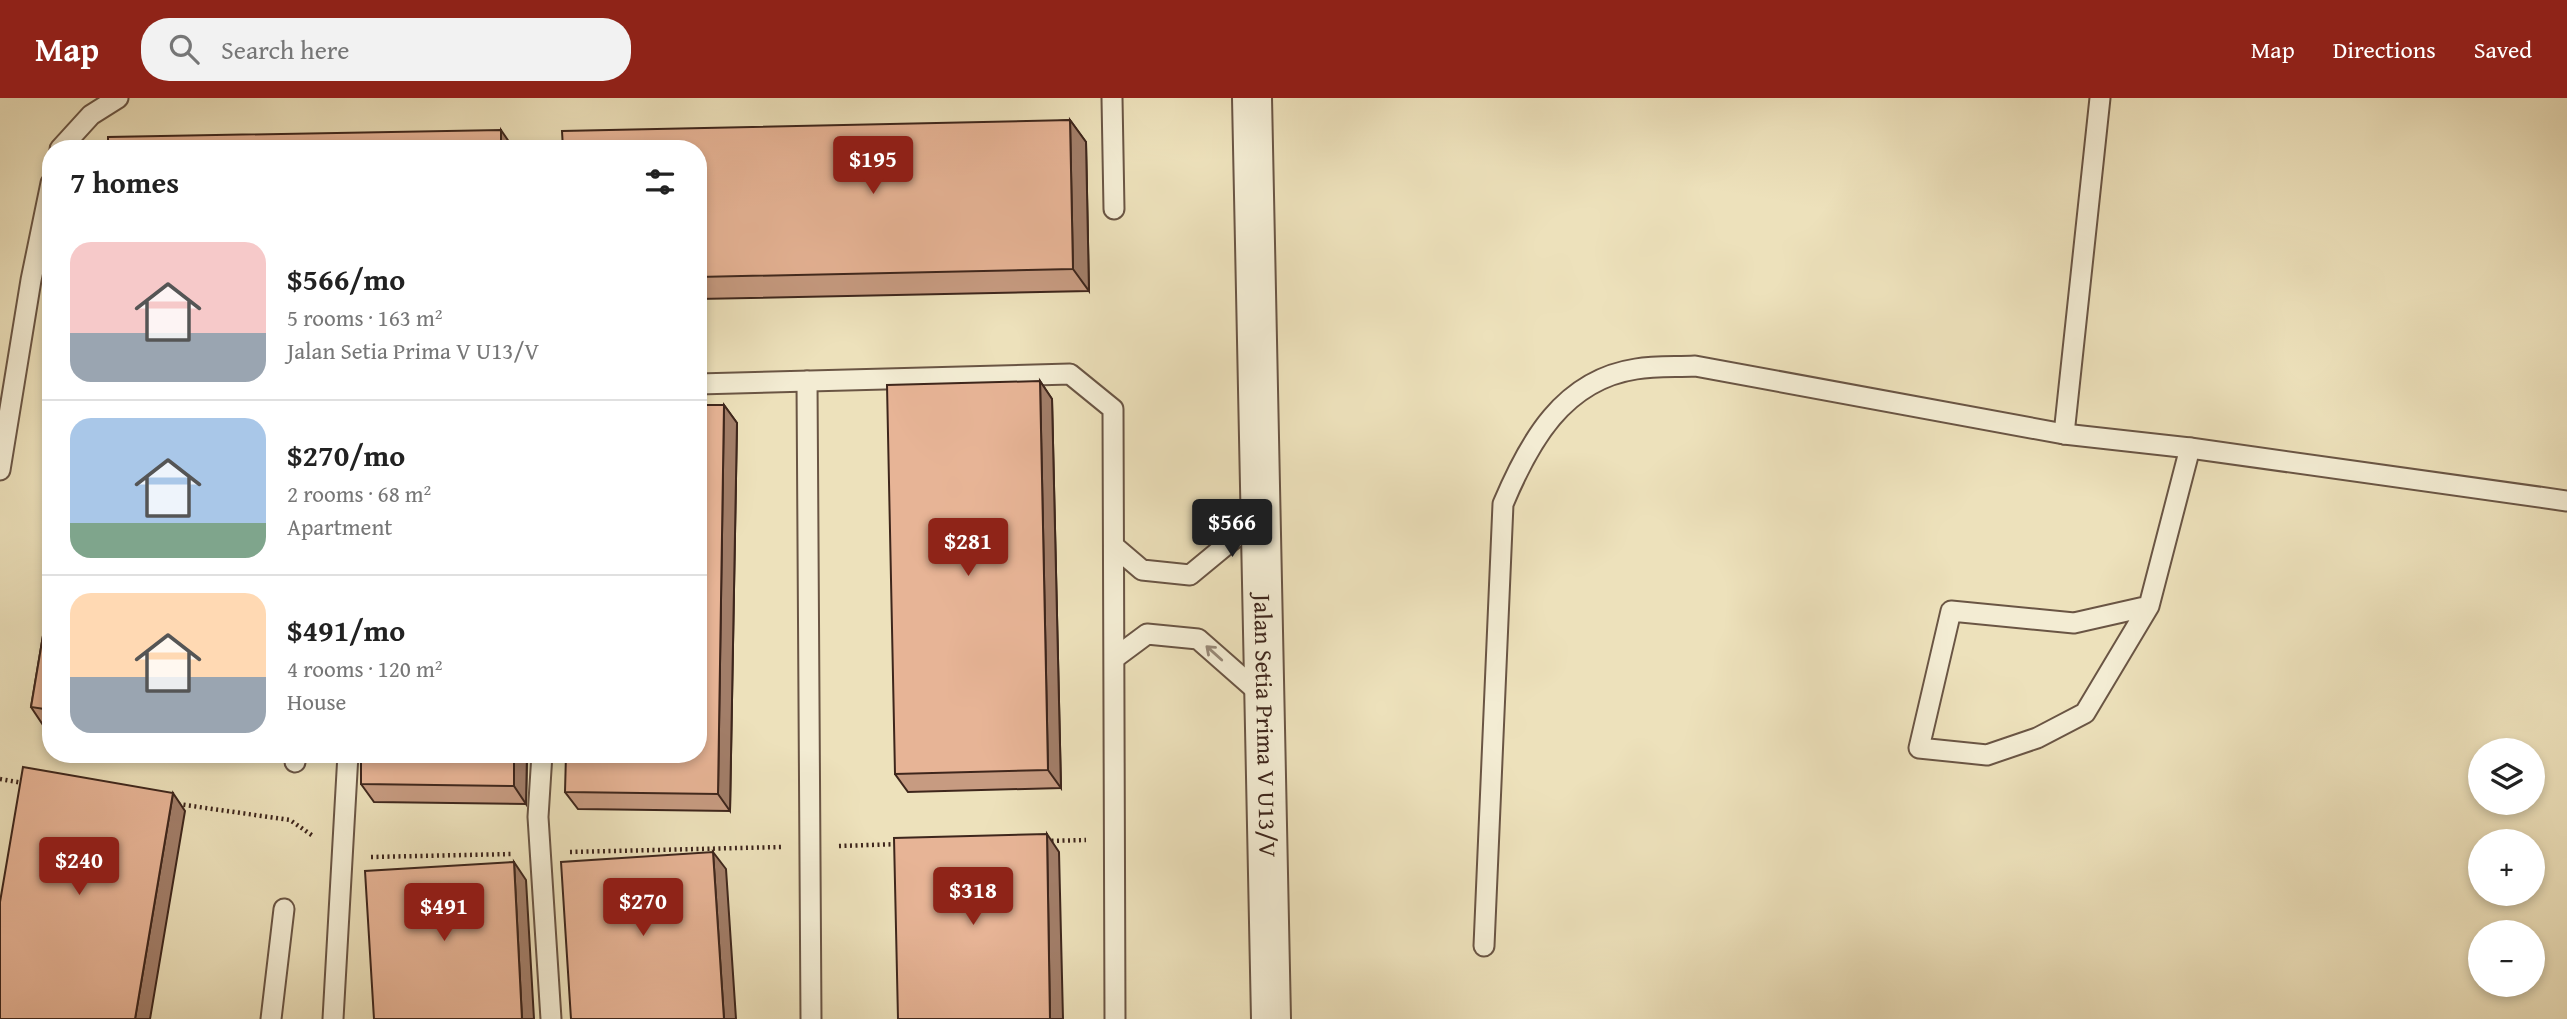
<!DOCTYPE html>
<meta charset="utf-8">
<style>
body{margin:0;font-family:"Gentium Book Plus",serif;background:#f2f2f2;color:#222;height:100vh;display:flex;flex-direction:column;font-size:26px;white-space:nowrap}
*{box-sizing:border-box;margin:0}
p{font-size:23px;color:#767676}
.icon{flex:none;width:38px;height:38px;fill:none;stroke:currentColor;stroke-width:2;stroke-linecap:round;stroke-linejoin:round}
.map{position:relative;flex:1;overflow:hidden}
.panel{position:absolute;left:42px;top:42px;width:665px;height:623px;display:flex;flex-direction:column;background:#fff;border-radius:28px;box-shadow:0 4px 10px #0003}
.panel>*{flex:none}
.tools{position:absolute;left:2468px;top:640px;display:grid;gap:14px}
.tools a{display:grid;place-items:center;width:77px;height:77px;border-radius:50%;background:#fff;box-shadow:0 4px 10px #0003;font-size:35px}
.price{position:absolute;translate:-50% -60px;padding:0 16px;border-radius:7px;background:#8f2418;color:#fff;font-size:23px;line-height:46px;filter:drop-shadow(0 2px 4px #0008)}
.price::after{content:'';position:absolute;left:50%;top:42px;width:21px;height:16px;margin-left:-10px;background:inherit;clip-path:polygon(0 0,100% 0,50% 100%)}
.price.on{background:#222;color:#fff}
ul{padding:0;list-style:none}
li{display:flex;align-items:center;gap:21px;height:175px;padding:0 28px}
li+li{border-top:2px solid #e0e0e0}
li span{display:grid;place-items:center;flex:none;width:196px;height:140px;border-radius:21px;color:#555}
li>.icon{margin-inline-start:auto}
span .icon{width:84px;height:84px;fill:#fffc;stroke-width:1}
li b{font-size:30px}
h2{display:flex;justify-content:space-between;align-items:center;height:84px;padding:0 28px;font-size:30px}
header{display:flex;align-items:center;gap:42px;box-sizing:border-box;height:98px;padding:0 35px;background:#8f2418;color:#fff}
header strong{font-size:33px}
nav{display:flex;gap:38px;margin-inline-start:auto;font-size:24px}
.search{width:490px;height:63px;background:#f2f2f2;display:flex;align-items:center;gap:18px;box-sizing:border-box;padding:0 24px;border-radius:28px;color:#767676;font-size:26px}
.map>svg:first-child{display:block}
.lines{fill:none;stroke-linecap:round;stroke-linejoin:round}
.lane-casing{stroke:#6a5544;stroke-width:23}
.street-casing{stroke:#6a5544;stroke-width:42}
.path{stroke:#3e261c;stroke-width:4.5;stroke-dasharray:2 3.5;stroke-linecap:butt}
.lane{stroke:#f3ecd3;stroke-width:19}
.street{stroke:#f3ecd3;stroke-width:38}
.wall{fill:#c79b81;stroke:#3e261c;stroke-width:2}
.shaded-wall{fill:#a27e69;stroke:#3e261c;stroke-width:2}
.building{fill:#e7b496;stroke:#3e261c;stroke-width:2}
.oneway{stroke:#988978}
.labels{text-anchor:middle;stroke-width:6;stroke-linejoin:round;paint-order:stroke}
.street-label{font-size:24px;fill:#3e261c;stroke:#f3ecd3}
</style>
<header>
<strong>Map</strong>
<div class="search"><svg class="icon" aria-label="search" viewBox="0 0 24 24"><circle cx="10" cy="10" r="6"/><path d="M15 15l6 6"/></svg>Search here</div>
<nav><a>Map</a><a>Directions</a><a>Saved</a></nav>
</header>
<div class="map">
<svg width="2567" height="921" viewBox="0 0 2567 921">
<rect width="100%" height="100%" fill="#ede1bb"/>
<filter id="stains"><feTurbulence type="fractalNoise" baseFrequency=".00286" numOctaves="4"/><feColorMatrix values="0 0 0 0 .2 0 0 0 0 .09 0 0 0 0 .02 0 0 0 .5 -.17"/></filter>
<radialGradient id="worn" r=".72"><stop offset=".6" stop-color="#630" stop-opacity="0"/><stop offset="1" stop-color="#630" stop-opacity=".3"/></radialGradient>
<g class="lines">
<g class="lane-casing">
<g id="lane">
<path d="M1112,0L1114,111"/>
<path d="M60,51L91,17L118,0"/>
<path d="M807,283L811,921"/>
<path d="M698,286L1070,276L1113,311L1115,921"/>
<path d="M2064,336L2100,0"/>
<path d="M0,372L31,182L51,85"/>
<path d="M1115,449L1142,472L1190,477L1259,420"/>
<path d="M2149,508L2074,525L1951,513L1919,650L1987,657L2037,640L2085,615L2149,508L2190,350"/>
<path d="M1116,559L1147,536L1198,541L1264,599"/>
<path d="M542,656L538,719L551,921"/>
<path d="M295,664L296,656"/>
<path d="M1484,848L1503,406C1529,344 1563,282 1636,271C1655,268 1675,269 1695,268L2064,336L2190,350L2567,403"/>
<path d="M271,921L284,811"/>
<path d="M333,921L348,656"/>
</g>
</g>
<g class="street-casing">
<g id="street">
<path id="s1" d="M1252,0L1271,921"/>
</g>
</g>
<g class="path">
<path d="M0,681L23,685"/>
<path d="M178,706L290,722L313,738"/>
<path d="M1046,743L1086,742"/>
<path d="M839,748L901,746"/>
<path d="M570,754L782,749"/>
<path d="M371,759L512,756"/>
</g>
<use href="#lane" class="lane"/>
<use href="#street" class="street"/>
</g>
<g class="wall">
<path d="M1070,22L1086,44L1089,193L698,201V51Z"/>
<path d="M1040,283L1052,301L1061,690L908,694L895,676Z"/>
<path d="M724,307L737,325L730,713L578,711L565,694Z"/>
<path d="M51,490V628L43,627L31,609Z"/>
<path d="M361,656H527L526,706L374,704L361,686Z"/>
</g>
<g class="shaded-wall">
<path d="M1070,22L1086,44L1089,193L1073,171Z"/>
<path d="M501,32L514,51H501Z"/>
<path d="M1040,283L1052,301L1061,690L1048,672Z"/>
<path d="M724,307L737,325L730,713L718,696Z"/>
<path d="M514,656H527L526,706L514,688Z"/>
<path d="M173,695L185,713L150,921H135Z"/>
<path d="M1047,736L1059,754L1063,921H1050Z"/>
<path d="M713,754L726,771L736,921H724Z"/>
<path d="M514,764L526,782L534,921H522Z"/>
</g>
<g class="building">
<path d="M1070,22L1073,171L698,179V51H563L562,33Z"/>
<path d="M501,32V51H108V39Z"/>
<path d="M1040,283L1048,672L895,676L887,287Z"/>
<path d="M698,307H724L718,696L565,694L566,656H698Z"/>
<path d="M51,490V612L31,609Z"/>
<path d="M361,656H514V688L361,686Z"/>
<path d="M23,669L173,695L135,921H0V804Z"/>
<path d="M1047,736L1050,921H898L894,740Z"/>
<path d="M713,754L724,921H571L561,764Z"/>
<path d="M514,764L522,921H374L365,773Z"/>
</g>
<defs><path id="oneway-shaft" d="M-6 0H5M1.5-3L5.5 0L1.5 3" fill="none" stroke-width="1.6" stroke-linecap="round" stroke-linejoin="round" transform="scale(1.75)"/></defs>
<use class="oneway" href="#oneway-shaft" transform="translate(1214 555) rotate(-138)"/>
<g class="labels">
<g class="street-label">
<text dy="8" stroke="none"><textPath href="#s1" startOffset="628">Jalan Setia Prima V U13/V</textPath></text>
</g>
</g>
<rect width="100%" height="100%" filter="url(#stains)"/>
<rect width="100%" height="100%" fill="url(#worn)"/>
</svg>
<div class="tools">
<a><svg class="icon" aria-label="layers" viewBox="0 0 24 24"><path d="M12 4l9 5-9 5-9-5zM3 14l9 5 9-5"/></svg></a>
<a>+</a>
<a>−</a>
</div>
<b class="price" style="left:873px;top:98px">$195</b>
<b class="price on" style="left:1232px;top:461px">$566</b>
<b class="price" style="left:968px;top:480px">$281</b>
<b class="price" style="left:79px;top:799px">$240</b>
<b class="price" style="left:973px;top:829px">$318</b>
<b class="price" style="left:643px;top:840px">$270</b>
<b class="price" style="left:444px;top:845px">$491</b>
<section class="panel">
<h2>7 homes<svg class="icon" aria-label="filters" viewBox="0 0 24 24"><path d="M4 7h16M4 17h16"/><circle cx="9" cy="7" r="2"/><circle cx="15" cy="17" r="2"/></svg></h2>
<ul>
<li><span style="background:linear-gradient(#f6c9c9 65%,#9aa5b1 0)"><svg class="icon" aria-label="home" viewBox="0 0 24 24"><path d="M3 11l9-7 9 7M6 9v11h12V9"/></svg></span><div><b>$566/mo</b><p>5 rooms · 163 m²</p><p>Jalan Setia Prima V U13/V</p></div></li>
<li><span style="background:linear-gradient(#a9c7e8 75%,#7fa58c 0)"><svg class="icon" aria-label="home" viewBox="0 0 24 24"><path d="M3 11l9-7 9 7M6 9v11h12V9"/></svg></span><div><b>$270/mo</b><p>2 rooms · 68 m²</p><p>Apartment</p></div></li>
<li><span style="background:linear-gradient(#ffd9b3 60%,#9aa5b1 0)"><svg class="icon" aria-label="home" viewBox="0 0 24 24"><path d="M3 11l9-7 9 7M6 9v11h12V9"/></svg></span><div><b>$491/mo</b><p>4 rooms · 120 m²</p><p>House</p></div></li>
</ul>
</section>
</div>
